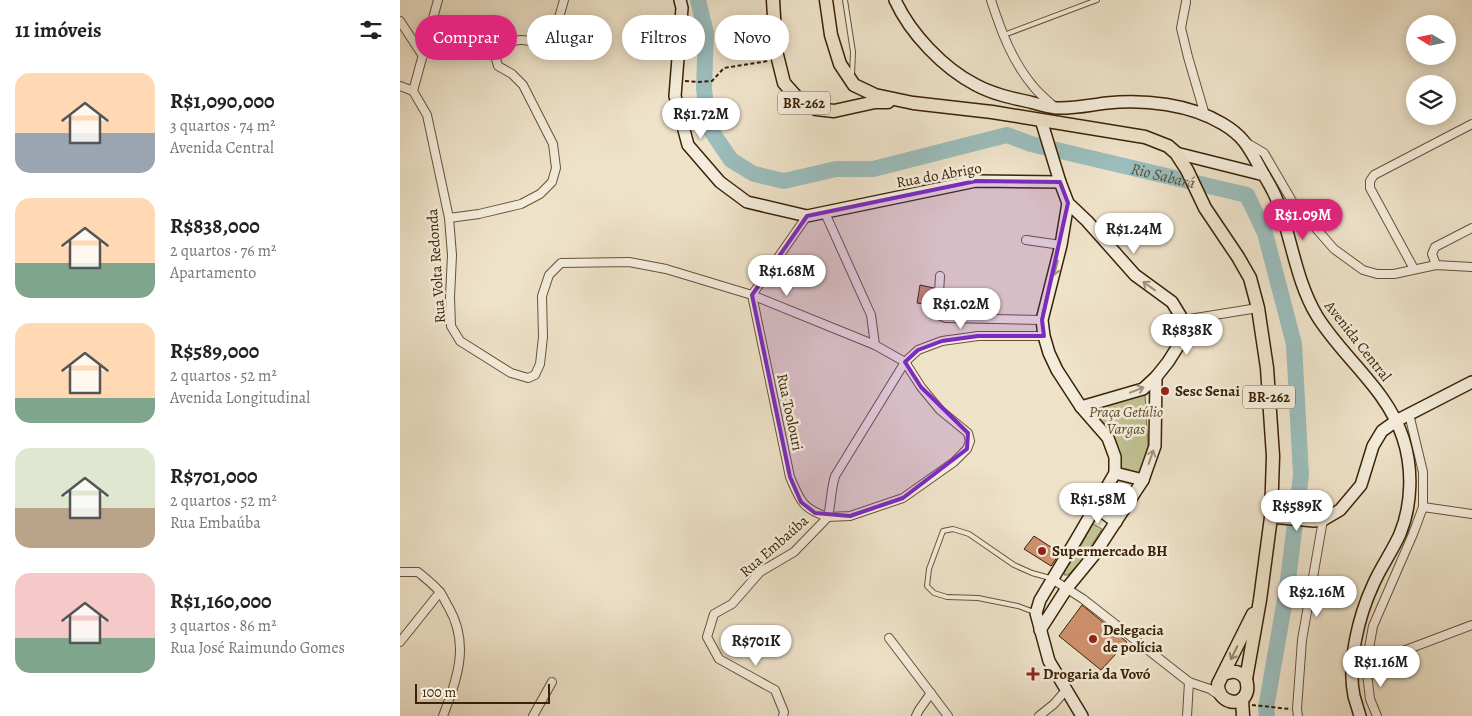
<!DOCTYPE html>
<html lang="pt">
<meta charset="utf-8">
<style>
body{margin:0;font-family:Alegreya,serif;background:#f6f6f6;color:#222;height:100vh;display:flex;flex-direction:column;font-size:19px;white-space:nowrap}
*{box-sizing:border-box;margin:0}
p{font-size:16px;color:#767676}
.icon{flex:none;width:28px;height:28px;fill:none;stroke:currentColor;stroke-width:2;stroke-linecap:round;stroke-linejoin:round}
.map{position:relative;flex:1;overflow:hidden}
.side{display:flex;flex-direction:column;background:#fff;width:400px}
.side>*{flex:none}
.hud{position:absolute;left:15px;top:15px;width:475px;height:45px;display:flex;gap:10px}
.needle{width:32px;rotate:280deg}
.fabs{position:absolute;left:1006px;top:15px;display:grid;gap:10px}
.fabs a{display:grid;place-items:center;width:50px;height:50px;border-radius:50%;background:#fff;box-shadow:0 2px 12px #0003;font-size:25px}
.scale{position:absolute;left:15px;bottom:12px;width:135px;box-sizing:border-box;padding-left:5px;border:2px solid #3b2204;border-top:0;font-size:14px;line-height:18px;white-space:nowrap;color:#3b2204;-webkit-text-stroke:4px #f4ecdc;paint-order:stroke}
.price{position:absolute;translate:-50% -42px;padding:0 11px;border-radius:18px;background:#fff;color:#222;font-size:16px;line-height:32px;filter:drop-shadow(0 1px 2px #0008)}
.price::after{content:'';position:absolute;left:50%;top:30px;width:15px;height:11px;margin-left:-8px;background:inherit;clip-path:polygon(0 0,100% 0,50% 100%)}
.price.current{background:#db2777;color:#fff}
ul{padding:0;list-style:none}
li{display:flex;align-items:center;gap:15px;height:125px;padding:0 15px}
li span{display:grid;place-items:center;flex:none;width:140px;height:100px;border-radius:15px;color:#555}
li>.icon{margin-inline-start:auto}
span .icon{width:60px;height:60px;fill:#fffc;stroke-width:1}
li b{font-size:21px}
h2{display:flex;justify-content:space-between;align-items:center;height:60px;padding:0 15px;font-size:21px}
.tag{padding:0 18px;border-radius:22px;background:#fff;box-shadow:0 2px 12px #0003;font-size:18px;line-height:45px}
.tag.current{background:#db2777;color:#fff}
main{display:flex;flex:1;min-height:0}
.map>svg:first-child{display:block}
.green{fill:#c0c191;stroke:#7e724a}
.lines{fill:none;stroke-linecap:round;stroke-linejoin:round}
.river{stroke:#9bbdbc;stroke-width:16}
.building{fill:#cd906c;stroke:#3b2204}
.lane-casing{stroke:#685235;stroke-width:6}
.street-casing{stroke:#685235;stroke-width:10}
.secondary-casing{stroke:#3b2204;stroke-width:14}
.primary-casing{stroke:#3b2204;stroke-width:15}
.path{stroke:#3b2204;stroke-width:2;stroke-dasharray:4 2.5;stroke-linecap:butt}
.lane{stroke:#f4ecdc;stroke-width:4}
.street{stroke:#f4ecdc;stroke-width:8}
.secondary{stroke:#f4ecdc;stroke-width:11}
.primary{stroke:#eee2c9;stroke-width:12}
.oneway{stroke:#a1917b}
.oneway2{stroke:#948266}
.marked{fill:#7b2cbf;fill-opacity:0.2;stroke:#7b2cbf;stroke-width:4;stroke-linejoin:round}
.poi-dot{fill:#8f2418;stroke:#f4ecdc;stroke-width:2}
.labels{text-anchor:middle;stroke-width:5;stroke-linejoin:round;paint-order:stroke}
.shield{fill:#f4ecdc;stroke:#725f45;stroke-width:1}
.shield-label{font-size:14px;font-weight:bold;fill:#3b2204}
.street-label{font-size:15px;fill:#3b2204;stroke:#f4ecdc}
.poi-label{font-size:15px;font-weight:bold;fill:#3b2204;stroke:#f4ecdc;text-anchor:start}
.park-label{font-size:15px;font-style:italic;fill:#5c4a27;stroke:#f4ecdc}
.water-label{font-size:16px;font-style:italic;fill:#58503b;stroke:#f4ecdc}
</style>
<main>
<section class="side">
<h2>11 imóveis<svg class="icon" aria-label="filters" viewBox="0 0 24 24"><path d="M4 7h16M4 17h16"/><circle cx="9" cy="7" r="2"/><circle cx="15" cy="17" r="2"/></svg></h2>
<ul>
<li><span style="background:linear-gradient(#ffd9b3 60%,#9aa5b1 0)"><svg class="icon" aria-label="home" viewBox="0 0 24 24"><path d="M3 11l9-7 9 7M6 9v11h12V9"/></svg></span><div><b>R$1,090,000</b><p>3 quartos · 74 m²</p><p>Avenida Central</p></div></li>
<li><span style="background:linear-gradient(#ffd9b3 65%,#7fa58c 0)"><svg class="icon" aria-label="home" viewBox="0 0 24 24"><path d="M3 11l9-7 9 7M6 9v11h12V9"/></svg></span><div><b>R$838,000</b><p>2 quartos · 76 m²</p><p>Apartamento</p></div></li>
<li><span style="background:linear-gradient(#ffd9b3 75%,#7fa58c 0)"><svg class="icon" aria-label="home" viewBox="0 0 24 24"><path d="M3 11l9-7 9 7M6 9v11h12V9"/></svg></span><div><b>R$589,000</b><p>2 quartos · 52 m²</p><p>Avenida Longitudinal</p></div></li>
<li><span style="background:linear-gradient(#dfe7d0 60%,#b9a48a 0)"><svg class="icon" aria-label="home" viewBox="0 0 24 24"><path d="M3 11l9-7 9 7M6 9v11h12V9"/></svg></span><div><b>R$701,000</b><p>2 quartos · 52 m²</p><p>Rua Embaúba</p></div></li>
<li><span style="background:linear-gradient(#f6c9c9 65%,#7fa58c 0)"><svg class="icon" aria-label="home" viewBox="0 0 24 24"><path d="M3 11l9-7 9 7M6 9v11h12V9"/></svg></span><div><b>R$1,160,000</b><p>3 quartos · 86 m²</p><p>Rua José Raimundo Gomes</p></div></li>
</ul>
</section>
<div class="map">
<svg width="1072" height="716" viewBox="0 0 1072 716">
<rect width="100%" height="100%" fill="#eee2c9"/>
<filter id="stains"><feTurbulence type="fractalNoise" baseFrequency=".004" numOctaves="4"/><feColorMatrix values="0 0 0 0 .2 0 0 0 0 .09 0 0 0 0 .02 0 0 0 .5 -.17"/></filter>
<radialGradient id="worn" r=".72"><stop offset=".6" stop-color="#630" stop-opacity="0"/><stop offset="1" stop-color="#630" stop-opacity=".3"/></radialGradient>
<g class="green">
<path d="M745,394L748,446L741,473L737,475L717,472L710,435L691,408Z"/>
<path d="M693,524L702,529L688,551L680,547Z"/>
<path d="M677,553L685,557L668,575H664L665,571Z"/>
</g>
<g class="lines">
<path class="river" id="s1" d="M298,0L306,33L304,88L308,126L331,160L354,174L384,181L436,169H473L607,135L631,144L847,195L865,233L894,344L901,475L887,588L866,708L867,716"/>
</g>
<g class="building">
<path d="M520,285L534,288L531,305L517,303Z"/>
<path d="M634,536L660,553L651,566L624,549Z"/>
<path d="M682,605L727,642L701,670L659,636Z"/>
</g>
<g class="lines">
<g class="lane-casing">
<g id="lane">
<path d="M445,0L453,52L452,75"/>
<path d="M604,35L697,0"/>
<path d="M634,612L618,606L578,598L547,597L534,593L527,586L529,569L543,531L553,529L569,534L614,565L632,573L650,578"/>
</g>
</g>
<g class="street-casing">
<g id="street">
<path d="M38,0L13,91L27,115L49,218L52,255L50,297L51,326L60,341L111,373L128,378L135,375L140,364L143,337L142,296L149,275L161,263L229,262L266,269L352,295L475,345L505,362L521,387L540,410L568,433L570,441L567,449L554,462L503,498L450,516L428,517L394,552L360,572L332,604L314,614L307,637L319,659L375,690L384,712L383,716"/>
<path d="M591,0C601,31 612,61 633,86C639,94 648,101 656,108"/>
<path d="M786,2L781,28L788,57L805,115"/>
<path d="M0,21L23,56"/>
<path d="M0,86L13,91"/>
<path d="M847,143L864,153L892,201L934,249L963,270L977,274H994L1036,265L1072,267"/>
<path d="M425,213L471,315L475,345"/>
<path d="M407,216L352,295L390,477C400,500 402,509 428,517C431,503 431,489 435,476L505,362L518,350L542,341L578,336H644"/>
<path d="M49,218L79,214L121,204L140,194L152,182L156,168L153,144L123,85L112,74L98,66L96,59C102,45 112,37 129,41C133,42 139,47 143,49L152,42L164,0"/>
<path d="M626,240L661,245"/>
<path d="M1036,265L1032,254L1035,247L1072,228"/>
<path d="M1014,269L970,188V181L974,175L1072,124"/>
<path d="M540,276L538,311L541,316L546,318L642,320"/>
<path d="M783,320L858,308"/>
<path d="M1023,507L1072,514"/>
<path d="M0,572H18C25,578 33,584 39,591C43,595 45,602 49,608C70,645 57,679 43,716"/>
<path d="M652,579L683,599L789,682L810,689L820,696"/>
<path d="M489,638L548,716"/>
<path d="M0,642L40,592"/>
<path d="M966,665L1072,625"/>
<path d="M133,716L152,682"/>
<path d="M516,716L519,710L531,693"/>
<path d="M639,716L654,704L666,690"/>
<path d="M787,716L789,682"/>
<path d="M898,716L897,709L902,640L923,520"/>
<path d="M977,716L970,699L966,665L973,626L1013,534L1023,507V472L1009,414"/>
</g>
</g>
<g class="secondary-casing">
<g id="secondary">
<path d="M280,0L282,8L275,96L288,145L320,182L347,202L407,216L576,181L660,182"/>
<path d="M495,0C510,33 543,68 576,85C593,94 611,98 630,102C638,104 647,107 656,108C673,109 690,105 707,103C744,99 790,104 823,124C843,136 848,146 859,166C865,178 874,190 878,203C892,240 896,281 917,316C943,358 987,389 1003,438C1013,468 1012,505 1000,534C992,552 980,568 973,585C959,615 947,663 954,696C956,703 958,709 960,716"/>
<path d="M641,120L660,182L668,203L661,245L642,320L644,336L649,353L657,370L681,407L708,438L715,457V473L676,540L640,600L636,613L649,661L682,716"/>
<path d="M776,153L864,175"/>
<path d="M668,203L687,221L735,275L772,302L783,320L780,343L768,362L756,377L743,389L681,407"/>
<path d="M715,473L743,480"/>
<path d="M696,507L716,522"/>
<path d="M871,517L914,521L923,520L940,510L961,485L973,446L982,431L996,421L1072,382"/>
<path d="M640,630L667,588L694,555L743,480L755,446L756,377"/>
</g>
</g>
<g class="primary-casing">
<g id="primary">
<path d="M373,0L376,51L384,83L401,102L416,109L434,111L475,102H488"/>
<path d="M426,0L431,35L440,64L454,85L475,95L513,103L592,112L745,137L768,146L776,153L787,170L805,208L838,257L850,278L858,308L867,368L873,456L871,517L860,600L846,679"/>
<path d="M824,674C833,670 840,671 846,679C847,683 848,687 847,691C843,709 817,703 818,684L853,614"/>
<path d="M842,699L843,716"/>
</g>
</g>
<g class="path">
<path d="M285,81L298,82L312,81L324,68L368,61"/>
<path d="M852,705L890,709"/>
</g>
<use href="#lane" class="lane"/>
<use href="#street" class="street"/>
<use href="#secondary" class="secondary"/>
<use href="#primary" class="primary"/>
</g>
<defs><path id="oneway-shaft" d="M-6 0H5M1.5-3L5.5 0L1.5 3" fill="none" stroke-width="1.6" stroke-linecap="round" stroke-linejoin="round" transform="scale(1.25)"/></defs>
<g class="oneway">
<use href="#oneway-shaft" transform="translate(656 268) rotate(105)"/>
<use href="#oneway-shaft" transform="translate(749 286) rotate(-144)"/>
<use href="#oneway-shaft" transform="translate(737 390) rotate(-21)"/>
<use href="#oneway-shaft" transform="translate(751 457) rotate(-71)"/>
</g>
<use class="oneway2" href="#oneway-shaft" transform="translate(834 653) rotate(116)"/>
<path class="marked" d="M576,181L660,182L668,203L642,320L644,336H578L542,341L518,350L505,362L521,387L568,433L567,449L503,498L450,516L415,513L401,502L390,477L352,295L407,216Z"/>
<g class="poi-dot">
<circle cx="765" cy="391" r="5"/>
<circle cx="642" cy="551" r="5"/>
<circle cx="693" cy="639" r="5"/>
<path d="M630.5 666.5h5v5h5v5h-5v5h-5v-5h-5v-5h5z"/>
</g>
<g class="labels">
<g class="shield">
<rect x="378" y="91.5" width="52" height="23" rx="4"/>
<rect x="843" y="385.5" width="52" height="23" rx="4"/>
</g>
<g class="shield-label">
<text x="404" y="108">BR-262</text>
<text x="869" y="402">BR-262</text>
</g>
<g class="street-label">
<text transform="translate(539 175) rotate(-10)" y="5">Rua do Abrigo</text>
<text transform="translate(36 266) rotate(-94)" y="5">Rua Volta Redonda</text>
<text transform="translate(958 341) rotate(52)" y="5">Avenida Central</text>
<text transform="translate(390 412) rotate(78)" y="5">Rua Toolouri</text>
<text transform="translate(374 546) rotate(-41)" y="5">Rua Embaúba</text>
</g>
<g class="poi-label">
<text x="775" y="396">Sesc Senai</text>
<text x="652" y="556">Supermercado BH</text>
<text x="703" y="635">Delegacia<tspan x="703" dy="17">de polícia</tspan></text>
<text x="643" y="679">Drogaria da Vovó</text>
</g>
<g class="park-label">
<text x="726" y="417">Praça Getúlio<tspan x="726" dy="17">Vargas</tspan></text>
</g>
<g class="water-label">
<text dy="6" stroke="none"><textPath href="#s1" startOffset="616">Rio Sabará</textPath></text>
</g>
</g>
<rect width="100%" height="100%" filter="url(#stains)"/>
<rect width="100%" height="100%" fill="url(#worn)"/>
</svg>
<div class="fabs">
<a><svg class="needle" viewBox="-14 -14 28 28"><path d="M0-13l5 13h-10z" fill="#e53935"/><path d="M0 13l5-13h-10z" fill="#767676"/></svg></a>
<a><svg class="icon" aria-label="layers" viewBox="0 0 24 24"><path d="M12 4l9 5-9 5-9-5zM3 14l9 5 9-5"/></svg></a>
</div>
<div class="scale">100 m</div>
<b class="price" style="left:301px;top:140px">R$1.72M</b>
<b class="price current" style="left:903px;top:241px">R$1.09M</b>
<b class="price" style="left:734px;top:255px">R$1.24M</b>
<b class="price" style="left:387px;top:297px">R$1.68M</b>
<b class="price" style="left:561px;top:330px">R$1.02M</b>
<b class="price" style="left:787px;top:356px">R$838K</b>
<b class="price" style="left:698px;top:525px">R$1.58M</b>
<b class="price" style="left:897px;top:532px">R$589K</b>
<b class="price" style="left:917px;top:618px">R$2.16M</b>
<b class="price" style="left:356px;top:667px">R$701K</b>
<b class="price" style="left:981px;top:688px">R$1.16M</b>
<div class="hud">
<a class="tag current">Comprar</a>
<a class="tag">Alugar</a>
<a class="tag">Filtros</a>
<a class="tag">Novo</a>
</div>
</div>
</main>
